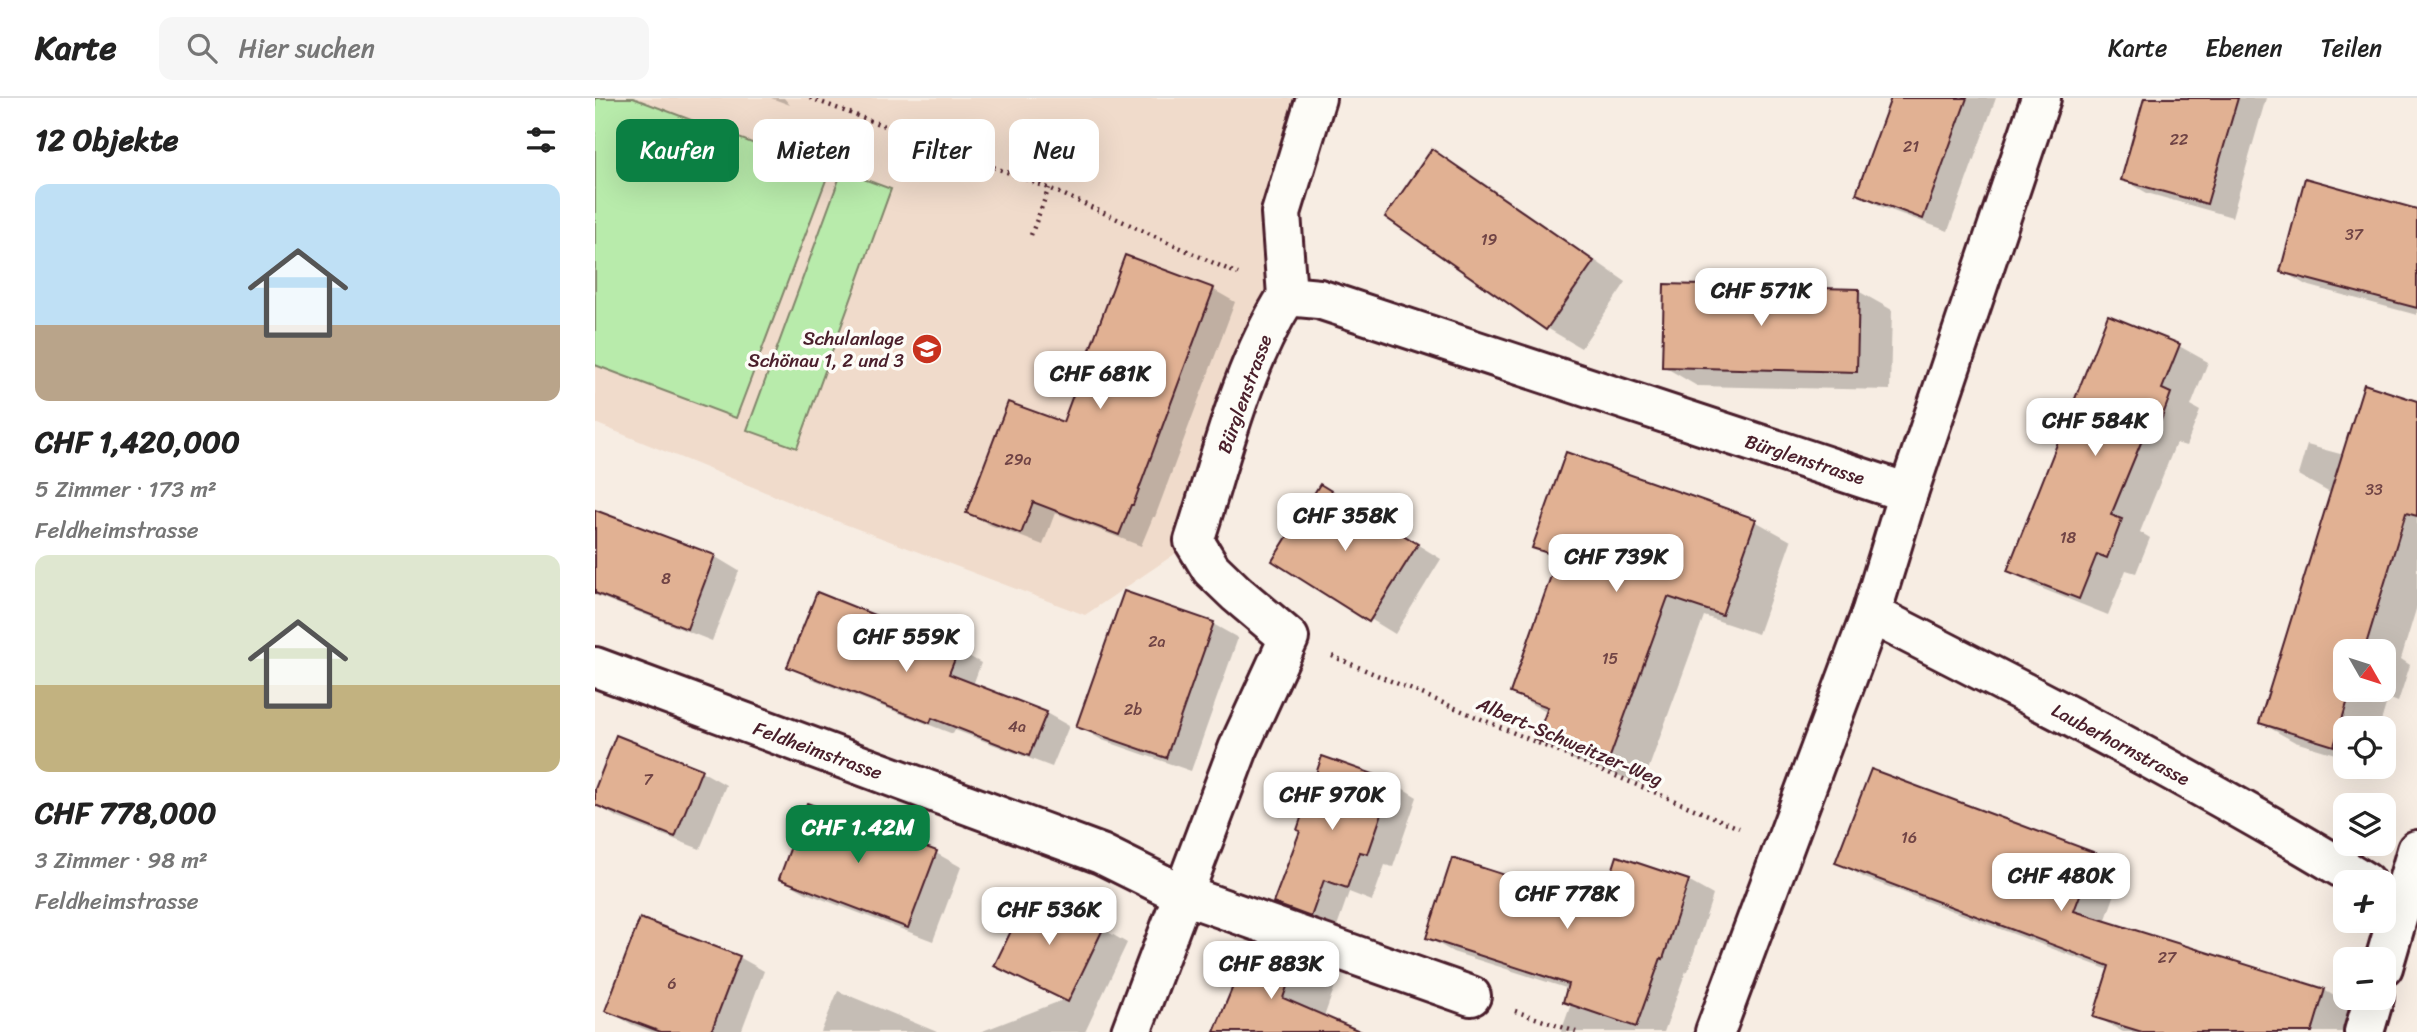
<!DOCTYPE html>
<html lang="de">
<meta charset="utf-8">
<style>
body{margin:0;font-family:Sriracha,sans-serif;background:#f6f6f6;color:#222;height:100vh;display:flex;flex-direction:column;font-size:26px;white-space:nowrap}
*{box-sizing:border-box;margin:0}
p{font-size:23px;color:#767676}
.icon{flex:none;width:38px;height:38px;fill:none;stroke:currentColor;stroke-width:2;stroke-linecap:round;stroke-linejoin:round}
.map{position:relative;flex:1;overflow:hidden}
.panel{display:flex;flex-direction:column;background:#fff;width:595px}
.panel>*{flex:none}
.banner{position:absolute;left:21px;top:21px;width:665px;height:63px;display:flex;gap:14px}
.needle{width:46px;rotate:129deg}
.tools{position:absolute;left:1738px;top:541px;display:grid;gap:14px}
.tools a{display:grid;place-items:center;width:63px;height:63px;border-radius:14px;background:#fff;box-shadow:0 7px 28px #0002;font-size:35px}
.price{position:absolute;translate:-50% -60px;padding:0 16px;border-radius:14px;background:#fff;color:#222;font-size:23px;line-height:46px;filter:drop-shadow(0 2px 4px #0008)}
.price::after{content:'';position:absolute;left:50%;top:42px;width:21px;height:16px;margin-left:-10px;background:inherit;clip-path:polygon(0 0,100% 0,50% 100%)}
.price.active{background:#0b8043;color:#fff}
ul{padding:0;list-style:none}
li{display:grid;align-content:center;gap:14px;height:371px;padding:0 35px}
li span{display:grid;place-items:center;height:217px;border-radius:14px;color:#555}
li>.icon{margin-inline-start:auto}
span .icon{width:126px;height:126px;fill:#fffc;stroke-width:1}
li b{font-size:30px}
h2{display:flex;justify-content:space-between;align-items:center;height:84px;padding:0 35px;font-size:30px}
.pill{padding:0 24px;border-radius:14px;background:#fff;box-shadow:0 7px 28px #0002;font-size:24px;line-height:63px}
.pill.active{background:#0b8043;color:#fff}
header{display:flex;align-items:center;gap:42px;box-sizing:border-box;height:98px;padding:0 35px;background:#fff;border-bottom:2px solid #e0e0e0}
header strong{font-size:33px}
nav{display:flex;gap:38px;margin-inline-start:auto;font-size:24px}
.search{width:490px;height:63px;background:#f6f6f6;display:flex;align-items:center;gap:18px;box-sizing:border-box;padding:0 24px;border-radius:14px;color:#767676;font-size:26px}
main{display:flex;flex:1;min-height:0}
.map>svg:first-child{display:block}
.built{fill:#f0dbcb}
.green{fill:#b8ebab;stroke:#81856b;stroke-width:2}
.shadow{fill:#0003;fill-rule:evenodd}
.building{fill:#e1b193;stroke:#4a1f2b;stroke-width:2}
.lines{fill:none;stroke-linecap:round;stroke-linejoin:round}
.minor-casing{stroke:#4a1f2b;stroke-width:44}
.path{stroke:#4a1f2b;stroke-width:4.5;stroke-dasharray:2 5;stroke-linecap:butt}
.minor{stroke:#fdfcf7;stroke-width:38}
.labels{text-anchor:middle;stroke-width:7;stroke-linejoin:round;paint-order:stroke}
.number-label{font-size:16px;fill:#704445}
.poi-label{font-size:19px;fill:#4a1f2b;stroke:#fdfcf7;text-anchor:end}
.street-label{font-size:19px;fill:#4a1f2b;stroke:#fdfcf7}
</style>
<header>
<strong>Karte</strong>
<div class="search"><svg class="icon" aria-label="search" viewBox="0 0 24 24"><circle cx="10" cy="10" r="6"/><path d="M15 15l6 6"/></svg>Hier suchen</div>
<nav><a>Karte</a><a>Ebenen</a><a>Teilen</a></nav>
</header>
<main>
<section class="panel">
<h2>12 Objekte<svg class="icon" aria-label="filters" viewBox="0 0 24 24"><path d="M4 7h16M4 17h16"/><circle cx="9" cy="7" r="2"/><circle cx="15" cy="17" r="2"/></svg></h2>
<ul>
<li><span style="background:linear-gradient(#bfe0f5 65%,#b9a48a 0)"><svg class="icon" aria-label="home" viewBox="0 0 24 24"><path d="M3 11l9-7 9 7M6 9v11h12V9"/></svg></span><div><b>CHF 1,420,000</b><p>5 Zimmer · 173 m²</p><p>Feldheimstrasse</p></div></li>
<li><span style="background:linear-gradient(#dfe7d0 60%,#c2b280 0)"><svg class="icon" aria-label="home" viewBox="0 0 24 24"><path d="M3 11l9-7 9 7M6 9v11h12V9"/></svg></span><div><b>CHF 778,000</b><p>3 Zimmer · 98 m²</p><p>Feldheimstrasse</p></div></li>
</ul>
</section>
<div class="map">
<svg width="1822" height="934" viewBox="0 0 1822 934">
<rect width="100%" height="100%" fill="#f7ede3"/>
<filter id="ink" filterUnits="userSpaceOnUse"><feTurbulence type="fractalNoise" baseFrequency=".0143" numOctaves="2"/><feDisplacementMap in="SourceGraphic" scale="14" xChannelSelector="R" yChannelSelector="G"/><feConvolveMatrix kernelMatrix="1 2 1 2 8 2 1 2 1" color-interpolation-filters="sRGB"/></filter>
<g filter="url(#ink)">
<path class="built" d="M0,0H721L692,198L599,443L490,517L239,422L0,325Z"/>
<g class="green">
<path d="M0,0H38L234,74L141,320L0,267Z"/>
<path d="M247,73L296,91L202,350L152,332Z"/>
</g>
<g class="shadow">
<path d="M176,0H189L195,7Z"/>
<path d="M1298,0H1401L1353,133L1287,109L1263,95Z"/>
<path d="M1551,0H1671L1637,119L1552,95L1528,81Z"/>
<path d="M838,53L871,73L1031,184L986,250L952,230Z"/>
<path d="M1822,113V217L1711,187L1687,173Z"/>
<path d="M531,159L619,192L640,204L560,419H558L546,448L460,415L448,447L395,427L374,415L469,327Z"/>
<path d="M1263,193L1297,212L1295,292L1102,288L1068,268Z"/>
<path d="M1584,248L1613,264L1596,308L1605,313L1591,348L1581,345L1545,434L1555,440L1541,475L1531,472L1513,517L1443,489L1414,472Z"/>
<path d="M1822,304V508L1806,561L1815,567L1803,604L1793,600L1784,630H1750V659L1700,644L1666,625L1737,396L1703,377L1712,347L1749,357ZM1750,553H1788V592H1750Z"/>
<path d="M972,357L1160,423L1196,443L1163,536L1109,518L1048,686L979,662L943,641L953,615L917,595L963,463L940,449Z"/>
<path d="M750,402L846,461L800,536L679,462Z"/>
<path d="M0,411L18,421L119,458L144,473L117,543L0,497Z"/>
<path d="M618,526L643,540L596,673L507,642L483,628Z"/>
<path d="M363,552L386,565L378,587L451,615L474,628L457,669L360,632L358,636L217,581L194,568Z"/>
<path d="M106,673L131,687L105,751L21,719L0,706V696Z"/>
<path d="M797,684L822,699L798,769L790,767L777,803L754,794L741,831L705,819L680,804Z"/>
<path d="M341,755L366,769L338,843L211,795L186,781Z"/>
<path d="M1500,757L1528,773L1510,824L1729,892L1758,909L1750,934H1528L1500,918L1514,872L1270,780L1242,764Z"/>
<path d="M1093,783L1118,797L1093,873H1091L1069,934H966L976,906L974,891L858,854L833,840L1007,811Z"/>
<path d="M508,831L532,845L490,934H385L468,902L401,867Z"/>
<path d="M144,859L169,873L146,934H57L36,926L12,912Z"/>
<path d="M701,861L741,885L729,919L765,934H621L650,886Z"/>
<path d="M243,893L342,934H226Z"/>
</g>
<g class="building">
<path d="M1296,0H1372L1328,121L1261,96Z"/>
<path d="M1549,0H1643L1612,106L1526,82Z"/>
<path d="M837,51L999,163L951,232L790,119Z"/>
<path d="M1710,80L1822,111V210L1685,174Z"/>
<path d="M530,157L619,190L538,407H536L524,437L438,404L426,436L371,415L413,304L468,324Z"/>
<path d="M1069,186L1264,191L1262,274L1067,269Z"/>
<path d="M1513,217L1585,246L1567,291L1576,295L1562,333L1552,330L1516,417L1527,421L1512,460L1502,456L1484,501L1412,473Z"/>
<path d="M1769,286L1822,303V418L1811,415L1769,553H1750V592H1756L1739,648L1664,625Z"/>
<path d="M971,354L1161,421L1127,517L1073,499L1012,667L941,642L953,609L915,595L963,458L937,450Z"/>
<path d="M725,386L823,446L774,524L677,463Z"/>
<path d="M0,412L120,457L92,531L0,495Z"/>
<path d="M529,493L619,524L571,660L481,629Z"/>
<path d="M222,494L364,551L354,576L452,614L434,658L337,620L335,625L192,569Z"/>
<path d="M21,637L107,671L80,739L0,707V691Z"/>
<path d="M727,658L798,683L773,756L765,754L752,790L729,782L716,819L678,805L705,733L702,732Z"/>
<path d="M1276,671L1501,755L1479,813L1730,891L1717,934H1547L1498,919L1514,868L1240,765Z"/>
<path d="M212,705L342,753L313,830L184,781Z"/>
<path d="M1022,758L1094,782L1068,861L1066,860L1041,929L968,904L973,886L831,840L857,760L1006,808Z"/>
<path d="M435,794L509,829L473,904L399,868Z"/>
<path d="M45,820L145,858L116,934H66L10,913Z"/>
<path d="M663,846L702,860L688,900L767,934H619L641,881L649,884Z"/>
</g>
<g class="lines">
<g class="minor-casing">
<g id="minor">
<path d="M692,198L686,115L721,0"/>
<path d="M1276,516C1443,601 1610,686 1770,784"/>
<path d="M0,569L506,756L589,797L876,898"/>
<path d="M1788,869L1822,752"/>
<path d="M536,934L643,651L694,540L642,496L616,471L599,443C626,360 645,272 692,198L724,201L1313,395"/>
<path d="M1120,934L1276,516L1313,395L1446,0"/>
<path d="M1769,934L1779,900"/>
</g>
</g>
<g class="path">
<path d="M215,0L454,90L643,176"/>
<path d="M436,137L454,90"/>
<path d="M737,558L1144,730"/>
<path d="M920,913L981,934"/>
</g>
<use href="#minor" class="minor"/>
</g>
</g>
<defs>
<g id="school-disc" transform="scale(1.575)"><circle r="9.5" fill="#c8321e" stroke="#fdfcf7"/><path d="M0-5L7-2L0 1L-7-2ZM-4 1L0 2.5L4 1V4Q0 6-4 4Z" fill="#fff"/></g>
</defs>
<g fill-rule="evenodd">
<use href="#school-disc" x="332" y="251"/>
</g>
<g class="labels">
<g class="number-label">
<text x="1584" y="47">22</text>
<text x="1316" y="54">21</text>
<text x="1759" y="142">37</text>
<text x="894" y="147">19</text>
<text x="423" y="367">29a</text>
<text x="1779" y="397">33</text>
<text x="1473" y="445">18</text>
<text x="71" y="486">8</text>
<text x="562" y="549">2a</text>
<text x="1015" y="566">15</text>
<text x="538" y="617">2b</text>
<text x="422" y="634">4a</text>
<text x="53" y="687">7</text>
<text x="1314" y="745">16</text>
<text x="1572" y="865">27</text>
<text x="77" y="891">6</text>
</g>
<g class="poi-label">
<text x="309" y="247">Schulanlage<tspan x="309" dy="22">Schönau 1, 2 und 3</tspan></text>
</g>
<g class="street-label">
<text transform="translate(649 296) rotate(-70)" y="7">Bürglenstrasse</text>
<text transform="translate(1210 361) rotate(18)" y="7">Bürglenstrasse</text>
<text transform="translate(975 643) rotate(23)" y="7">Albert-Schweitzer-Weg</text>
<text transform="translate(1526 646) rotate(28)" y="7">Lauberhornstrasse</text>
<text transform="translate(223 652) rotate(20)" y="7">Feldheimstrasse</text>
</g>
</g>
</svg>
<div class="tools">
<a><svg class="needle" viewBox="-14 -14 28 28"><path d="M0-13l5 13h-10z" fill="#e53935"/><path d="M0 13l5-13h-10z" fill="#767676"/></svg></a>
<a><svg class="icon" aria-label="locate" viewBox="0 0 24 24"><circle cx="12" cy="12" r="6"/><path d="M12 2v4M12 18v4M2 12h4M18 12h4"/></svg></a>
<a><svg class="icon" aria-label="layers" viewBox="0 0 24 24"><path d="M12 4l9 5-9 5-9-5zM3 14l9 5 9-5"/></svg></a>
<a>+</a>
<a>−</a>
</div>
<b class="price" style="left:1166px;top:230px">CHF 571K</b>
<b class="price" style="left:505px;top:313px">CHF 681K</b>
<b class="price" style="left:1500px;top:360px">CHF 584K</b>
<b class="price" style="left:750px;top:455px">CHF 358K</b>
<b class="price" style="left:1021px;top:496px">CHF 739K</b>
<b class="price" style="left:311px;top:576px">CHF 559K</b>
<b class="price" style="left:737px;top:734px">CHF 970K</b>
<b class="price active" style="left:263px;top:767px">CHF 1.42M</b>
<b class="price" style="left:1466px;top:815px">CHF 480K</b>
<b class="price" style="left:972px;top:833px">CHF 778K</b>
<b class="price" style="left:454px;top:849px">CHF 536K</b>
<b class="price" style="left:676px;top:903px">CHF 883K</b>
<div class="banner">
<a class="pill active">Kaufen</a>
<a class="pill">Mieten</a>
<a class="pill">Filter</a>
<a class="pill">Neu</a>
</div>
</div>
</main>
